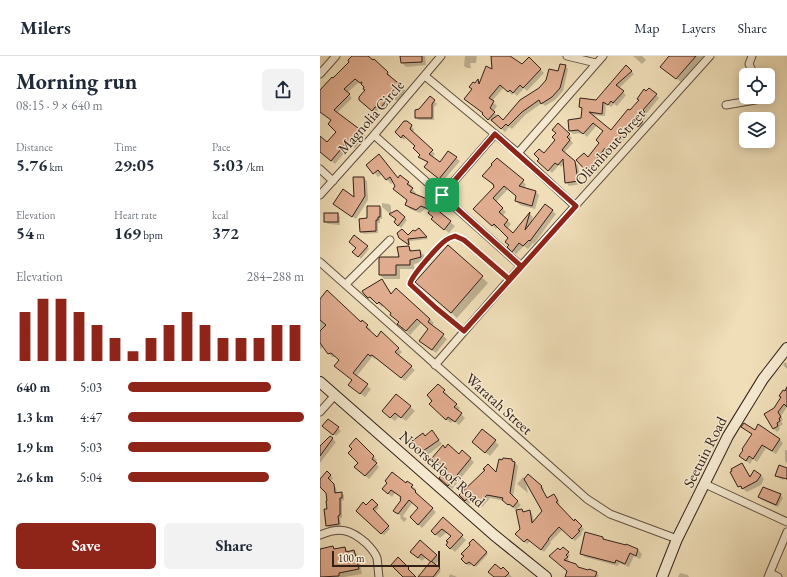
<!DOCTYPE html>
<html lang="en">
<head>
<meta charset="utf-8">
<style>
	body { margin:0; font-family:"EB Garamond",serif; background:#f2f2f3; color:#1f2937; height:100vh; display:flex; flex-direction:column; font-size:15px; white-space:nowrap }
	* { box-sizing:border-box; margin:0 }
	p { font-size:13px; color:#747a83 }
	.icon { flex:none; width:22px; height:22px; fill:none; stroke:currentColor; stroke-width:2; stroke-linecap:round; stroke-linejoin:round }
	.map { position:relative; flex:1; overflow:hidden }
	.details { display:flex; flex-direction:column; background:#fff; width:320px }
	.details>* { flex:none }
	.buttons { position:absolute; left:419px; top:12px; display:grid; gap:8px }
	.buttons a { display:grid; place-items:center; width:36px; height:36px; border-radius:6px; background:#fff; box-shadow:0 2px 10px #0003; font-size:20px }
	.scale { position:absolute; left:12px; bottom:10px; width:108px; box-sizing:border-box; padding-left:4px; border:2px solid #322019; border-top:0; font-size:11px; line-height:14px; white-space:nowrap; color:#322019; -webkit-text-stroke:3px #f5ead1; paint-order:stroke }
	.pin { position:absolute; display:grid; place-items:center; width:34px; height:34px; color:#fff; margin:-17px; border-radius:8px; box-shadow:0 2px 6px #0006 }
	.round { display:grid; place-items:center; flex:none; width:42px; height:42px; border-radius:6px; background:#f2f2f3 }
	.overview { display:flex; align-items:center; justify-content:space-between; height:68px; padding:0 16px }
	h1 { font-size:22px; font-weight:700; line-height:30px }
	.stats { display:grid; grid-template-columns:repeat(3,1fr); gap:6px; height:68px; padding:4px 16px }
	.stats div { display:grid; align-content:center }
	.stats b { font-size:17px; font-weight:700 }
	.stats small { font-size:11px; font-weight:400 }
	.stats p { font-size:11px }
	.chart { height:112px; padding:8px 16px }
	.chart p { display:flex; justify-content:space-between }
	.chart svg { width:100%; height:72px; margin-top:4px; stroke:#8f2418; stroke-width:6 }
	.cta { display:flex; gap:8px; margin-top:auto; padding:8px 16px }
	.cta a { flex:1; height:46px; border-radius:6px; background:#8f2418; color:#fff; font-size:16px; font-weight:700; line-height:46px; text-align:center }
	.cta a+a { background:#f2f2f3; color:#1f2937 }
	ul { padding:0 16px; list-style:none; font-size:13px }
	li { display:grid; grid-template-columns:64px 48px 1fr; align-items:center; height:30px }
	li i { height:10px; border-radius:5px; background:#8f2418 }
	header { display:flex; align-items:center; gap:24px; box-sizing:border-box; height:56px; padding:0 20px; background:#fff; border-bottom:1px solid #e0e1e3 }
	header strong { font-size:19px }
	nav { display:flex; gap:22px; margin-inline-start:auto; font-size:14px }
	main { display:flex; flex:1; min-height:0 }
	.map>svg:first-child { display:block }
	.shadow { fill:#0003 }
	.building { fill:#e0ac8f; stroke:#322019 }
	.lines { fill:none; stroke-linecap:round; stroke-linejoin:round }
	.lane-casing { stroke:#615041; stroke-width:5.5 }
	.street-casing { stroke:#615041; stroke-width:9 }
	.secondary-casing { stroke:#322019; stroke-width:12 }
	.lane { stroke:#f5ead1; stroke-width:3.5 }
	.street { stroke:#f5ead1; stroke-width:7 }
	.secondary { stroke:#f5ead1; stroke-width:10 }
	.route-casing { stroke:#fff; stroke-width:8 }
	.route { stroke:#8f2418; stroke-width:5 }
	.labels { text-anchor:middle; stroke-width:3; stroke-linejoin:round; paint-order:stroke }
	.street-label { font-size:15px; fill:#322019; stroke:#f5ead1 }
</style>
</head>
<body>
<header>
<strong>Milers</strong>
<nav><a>Map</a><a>Layers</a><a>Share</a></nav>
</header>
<main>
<section class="details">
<div class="overview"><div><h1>Morning run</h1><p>08:15 · 9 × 640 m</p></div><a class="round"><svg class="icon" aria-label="share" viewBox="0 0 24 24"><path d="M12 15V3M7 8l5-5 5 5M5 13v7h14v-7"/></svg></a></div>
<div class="stats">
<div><p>Distance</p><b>5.76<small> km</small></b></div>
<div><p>Time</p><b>29:05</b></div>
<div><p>Pace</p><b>5:03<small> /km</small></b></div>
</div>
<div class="stats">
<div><p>Elevation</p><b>54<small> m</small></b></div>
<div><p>Heart rate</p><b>169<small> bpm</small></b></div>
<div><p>kcal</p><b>372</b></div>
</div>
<div class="chart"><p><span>Elevation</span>284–288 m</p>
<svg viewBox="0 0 160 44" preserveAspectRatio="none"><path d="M5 44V14M15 44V6M25 44V6M35 44V14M45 44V22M55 44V30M65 44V38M75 44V30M85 44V22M95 44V14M105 44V22M115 44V30M125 44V30M135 44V30M145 44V22M155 44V22"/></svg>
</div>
<ul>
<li><b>640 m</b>5:03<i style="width:81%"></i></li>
<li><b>1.3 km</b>4:47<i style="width:100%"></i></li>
<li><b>1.9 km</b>5:03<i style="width:81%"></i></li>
<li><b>2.6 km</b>5:04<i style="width:80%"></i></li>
</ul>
<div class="cta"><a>Save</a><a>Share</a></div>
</section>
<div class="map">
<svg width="467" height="521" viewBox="0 0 467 521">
	<rect width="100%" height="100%" fill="#efdeb8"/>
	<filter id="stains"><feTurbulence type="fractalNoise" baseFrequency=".005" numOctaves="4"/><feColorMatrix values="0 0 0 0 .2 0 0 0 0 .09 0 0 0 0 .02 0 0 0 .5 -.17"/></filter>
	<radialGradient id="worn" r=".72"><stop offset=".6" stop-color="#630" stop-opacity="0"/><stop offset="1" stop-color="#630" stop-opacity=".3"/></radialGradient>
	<!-- shadow -->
	<g class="shadow">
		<polygon points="33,0 47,0 62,11 71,20 70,21 85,34 84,38 76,45 74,43 65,54 58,54 56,57 43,48 46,34 45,31 39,26 27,37 32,42 17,57 45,79 35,92 31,89 15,108 0,95 0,82 7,88 20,71 1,56 0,58 0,38 13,23 31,6"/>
		<polygon points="81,0 105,0 106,9 86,11 82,7"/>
		<polygon points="145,0 157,0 156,7 150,7 151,12 147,12 144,10"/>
		<polygon points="184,0 202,9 209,2 224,17 207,35 204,32 197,40 194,37 192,39 184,31 172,45 177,50 173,56 183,65 245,10 248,13 243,35 235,44 225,50 222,47 205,59 192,73 189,71 185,76 173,65 172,66 163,58 164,57 153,33 158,24 160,26 173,15"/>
		<polygon points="313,0 322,0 326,4 322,8"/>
		<polygon points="353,0 384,0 361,26 346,15"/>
		<polygon points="306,10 314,18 299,32 306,39 297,50 294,48 291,51 286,47 285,60 271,59 291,75 310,56 336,39 339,42 326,58 327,60 322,66 325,69 322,73 317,69 292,97 289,95 278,108 281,111 277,116 274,113 270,117 258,104 268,102 280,87 284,75 277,69 267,81 263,77 253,78 250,75 262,63 263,53 260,51 276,45"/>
		<polygon points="110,41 117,48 114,51 114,64 99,64 96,62 99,54"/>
		<polygon points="86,66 94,73 93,77 115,98 112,101 120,107 128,96 140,105 123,125 108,114 108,107 99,101 102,99 96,90 86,81 84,84 76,76"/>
		<polygon points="238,69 252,82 250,84 253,87 244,97 258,109 261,128 249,130 246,126 244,108 241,111 239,109 232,117 222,108 224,98 237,84"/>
		<polygon points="48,109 78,123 88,126 92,130 91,132 96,137 95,139 112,146 116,150 114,153 135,170 129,177 116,167 110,155 105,153 100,157 90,153 86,149 88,144 74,125 71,128 62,118 58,121"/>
		<polygon points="163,120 203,125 206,129 204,132 216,136 219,139 215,153 200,149 196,145 197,140 188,133 176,146 186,156 182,160 191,168 187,173 193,178 210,158 213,161 211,167 225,149 236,158 214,188 213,187 208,193 204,190 196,198 188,191 190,189 190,182 178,171 176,173 155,153 175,131"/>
		<polygon points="44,122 47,125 48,144 36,163 14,148 35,142"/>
		<polygon points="62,147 69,148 71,150 71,158 77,155 87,164 81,172 78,169 77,164 62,151 62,163 60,163 60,167 58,167 58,177 44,178 41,176 48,163 60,151 62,153"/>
		<polygon points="18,158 20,161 20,169 8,168 5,166"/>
		<polygon points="99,173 108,183 90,185 90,189 81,182 88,181"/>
		<polygon points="128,190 168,227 137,262 102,231"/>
		<polygon points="47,191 49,193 41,203 34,196"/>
		<polygon points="89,191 93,196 100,195 104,199 105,205 94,208 94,213 80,213 80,223 64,223 60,219 80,202"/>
		<polygon points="61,224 72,238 76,233 110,263 114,267 111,270 127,283 116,297 105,289 110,274 101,267 90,279 82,271 80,266 72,257 64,249 62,251 54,244 53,245 43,235"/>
		<polygon points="0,245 47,270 51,274 49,275 57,282 78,292 82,296 78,300 95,314 85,325 56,302 55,303 52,301 36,321 51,333 45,341 33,332 33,324 20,304 16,301 12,301 3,290 1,293 0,292"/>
		<polygon points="465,306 467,308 467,313 463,309"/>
		<polygon points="118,329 128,339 126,340 140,352 138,355 145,362 139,369 133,364 131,367 123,361"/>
		<polygon points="467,329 467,351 461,360 463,364 461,365 463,368 459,371 460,373 457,376 454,373 455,352"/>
		<polygon points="76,339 95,355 86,365 79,360 75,365 67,359"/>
		<polygon points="8,364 21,375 16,380 6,372"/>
		<polygon points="422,371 459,383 463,387 456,398 446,392 437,406 433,403 430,408 420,400 432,379"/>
		<polygon points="163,375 179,389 170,400 157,390"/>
		<polygon points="112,376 122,388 105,401 93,385 105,381"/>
		<polygon points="10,381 16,386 0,407 0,391"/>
		<polygon points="36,384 57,404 55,407 59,411 49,423 36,411 40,407 34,393"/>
		<polygon points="125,393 140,399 142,396 154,406 132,433 124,425 128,414"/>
		<polygon points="465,394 467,394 467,407 465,405"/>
		<polygon points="192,404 198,410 193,441 201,449 196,454 184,445 170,442 162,451 153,443 149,448 140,439 177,418"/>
		<polygon points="422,409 431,421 441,419 444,423 441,429 427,436 419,430"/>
		<polygon points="467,413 467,424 464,422 463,424 456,420"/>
		<polygon points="7,416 13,422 10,425 16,432 17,437 21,437 24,439 24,444 22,445 22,462 20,462 21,470 9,472 7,469 8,453 7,437 0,430 0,424"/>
		<polygon points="203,421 205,423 208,437 197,428"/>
		<polygon points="205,423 222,430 224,433 223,434 228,443 234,439 240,448 238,449 254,466 255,464 264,473 261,477 262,478 255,485 243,473 230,486 231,487 224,496 210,485 207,488 197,478 201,473 202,454 205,456 209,455 212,458 214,466 223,455"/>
		<polygon points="87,426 96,433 95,435 99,439 98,440 116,456 102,472 91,461 100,452 93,446 83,460 87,463 84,466 80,462 81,460 75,455 82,444 82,442 75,437 72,441 63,433 86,428"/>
		<polygon points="460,439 463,442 458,451 442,444 439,441"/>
		<polygon points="52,445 59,452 54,456 70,473 64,479 39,458"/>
		<polygon points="123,462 146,484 135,496 127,489 132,481 127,476 120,482 112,475"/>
		<polygon points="283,482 286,485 306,491 307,489 318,494 322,498 320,503 314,500 309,511 299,507 298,510 265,501 261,497"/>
		<polygon points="153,484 168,498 156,511 152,507 149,510 142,503 152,489"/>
		<polygon points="13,491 15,493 25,492 29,496 34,495 38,500 42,518 24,521 0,521 0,494"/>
		<polygon points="243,492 250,499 248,502 249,504 247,506 258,512 276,517 279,519 278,521 246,521 248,515 240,496"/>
		<polygon points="91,496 116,499 120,503 115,509 121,515 116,521 111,521 112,506 106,501 102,505"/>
		<polygon points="183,512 192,521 175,521"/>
		<polygon points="360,517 368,519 369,521 358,521"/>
		<polygon points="130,518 137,521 129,521"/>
	</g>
	<!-- building -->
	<g class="building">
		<polygon points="32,0 48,0 53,4 54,3 68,16 67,18 82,30 80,35 72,43 70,41 61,51 55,51 52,55 39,44 39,41 45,34 43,33 44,31 41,28 42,26 40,27 35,23 24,33 30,38 14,54 42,75 31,89 27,86 11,105 0,96 0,80 7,86 16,76 8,68 11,64 0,56 0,34 12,21 13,22 29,6 28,4"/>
		<polygon points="80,0 102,0 102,6 81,7"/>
		<polygon points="171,0 190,0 202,8 209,1 221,13 203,32 200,29 193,37 190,34 188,36 180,29 169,42 174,45 170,52 175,56 168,64 162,58 163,57 144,43 152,33 149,31 153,26 155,27 158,23 159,28 166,10 172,13"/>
		<polygon points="349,0 376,0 356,23 340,11"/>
		<polygon points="240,8 246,9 245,13 240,32 232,41 221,48 219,44 202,56 188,70 186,68 181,73 171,64 178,59 183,64 200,44 219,32 226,24 229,13 238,15"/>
		<polygon points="306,9 312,15 296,29 304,35 293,47 291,45 288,49 283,46 282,58 269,56 291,74 308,53 310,54 319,44 317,43 324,33 326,35 329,32 337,38 323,54 325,56 319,63 323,65 318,71 313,67 289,95 285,92 276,104 279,107 273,113 270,111 266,115 256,104 264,97 268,101 279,87 276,84 283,75 273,67 263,78 258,74 249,75 248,64 261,62 262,52 259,51 260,42 276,44"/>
		<polygon points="110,40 115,44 112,48 112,62 95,62 95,54 99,53"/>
		<polygon points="84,65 87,65 92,69 90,73 113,94 109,98 120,106 128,95 137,101 119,123 104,111 108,106 98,101 100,99 93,92 95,90 83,79 81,82 75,76"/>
		<polygon points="238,67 250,78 247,81 250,84 242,94 255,105 258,125 245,127 243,103 238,109 235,107 228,115 217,105 219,103 214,98 219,93 224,97 235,84 232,81 236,77 232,74"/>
		<polygon points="59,98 78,122 80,119 89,126 87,128 93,132 90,136 112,145 111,149 131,165 124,174 111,163 113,161 108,157 110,154 101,150 96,154 85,149 87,144 73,133 75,130 70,121 66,124 58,114 53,118 46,109"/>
		<polygon points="177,102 204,124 199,130 216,135 212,150 195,145 196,140 184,130 173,142 183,152 179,156 188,164 184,169 193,177 210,156 205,174 225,148 233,154 210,185 209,184 203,190 199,187 192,196 187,191 189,189 185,186 188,182 174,168 172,170 153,153 174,131 173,128 162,120 172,109 171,108"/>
		<polygon points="33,121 44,121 45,140 32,161 13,148 23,133 34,141"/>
		<polygon points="47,150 60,150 60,161 58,161 58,164 56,164 56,175 40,176 39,163 47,162"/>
		<polygon points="77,154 85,161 78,170 74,166 76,163 69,158"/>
		<rect x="4" y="157" width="14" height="9"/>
		<polygon points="99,172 107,181 88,183 89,189 79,182 77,177 82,173 88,179 93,174 95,175"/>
		<polygon points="34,179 48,190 38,201 32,196 36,192 29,186"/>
		<polygon points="128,189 163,220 131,257 95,226"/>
		<polygon points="89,190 90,195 100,194 101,201 90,204 90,209 76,209 76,219 59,219 59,202 60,201 79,201 77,191"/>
		<polygon points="62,223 71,238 76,232 110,263 108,266 124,278 112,294 99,285 108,273 97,263 86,275 77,268 79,266 70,259 71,257 59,246 57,248 50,241 48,242 44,238 42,235"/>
		<polygon points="7,234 41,266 42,264 48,269 46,271 57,281 61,275 79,292 75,296 92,310 81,322 52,299 50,300 48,298 33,317 48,328 40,338 28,329 32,324 14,310 19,304 11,297 8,298 0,287 0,275 6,269 0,264 0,243"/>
		<polygon points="118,328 125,334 123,336 137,348 134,351 142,357 135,366 128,361 126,364 109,348 112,345 107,339"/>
		<polygon points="467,331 467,351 464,348 458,356 461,361 459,362 460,365 457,367 458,370 453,373 444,358 454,352 461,341 459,340 463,334 465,335"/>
		<polygon points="76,338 91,350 81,362 75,357 70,362 62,355"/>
		<polygon points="8,363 19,371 13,379 2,370"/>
		<polygon points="424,367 435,374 438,368 460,383 452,395 442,389 433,403 429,400 426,405 419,400 423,394 422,393 432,378 421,371"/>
		<polygon points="162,373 176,384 165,397 152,386"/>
		<polygon points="112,374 119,384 100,397 92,385 103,377 105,380"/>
		<polygon points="10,380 13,382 0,400 0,390"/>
		<polygon points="36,382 54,400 52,403 57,407 45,420 34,411 38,407 28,397 32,393 29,390"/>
		<polygon points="128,388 139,398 142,394 151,402 128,430 119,422 127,413 112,402 123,389 125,392"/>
		<polygon points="183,402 192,403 192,405 195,406 190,437 198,445 193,451 189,448 188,449 182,444 183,442 167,439 158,449 149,440 145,445 139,439 165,414 163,413 168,408 176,416 179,403 182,404"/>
		<polygon points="422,407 430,421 434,414 441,419 437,425 422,433 421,430 418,431 410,416 412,415 411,413"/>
		<polygon points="459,409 467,412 467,423 455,420"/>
		<polygon points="7,415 11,419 8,422 14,428 15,437 22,436 22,442 20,442 20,459 18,460 19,468 6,470 4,453 7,453 6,445 7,445 6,437 0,431 0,423"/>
		<polygon points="72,416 86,427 87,425 93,429 91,431 96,435 95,436 113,452 98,469 90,461 98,452 89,444 78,458 73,455 81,444 80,443 81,441 71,434 68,438 62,433 67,427 65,425"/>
		<polygon points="208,418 222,430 221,431 227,442 234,438 238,445 236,446 254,465 255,463 262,470 258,474 260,475 252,483 239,471 228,483 229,483 221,494 207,483 204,486 195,478 200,473 196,454 202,453 203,456 210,454 212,467 222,455 204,423"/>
		<polygon points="443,431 461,438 456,449 438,441"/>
		<polygon points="52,443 58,449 53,453 69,470 61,478 36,455 43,446 46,449"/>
		<polygon points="123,461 143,479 130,493 126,489 128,486 126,485 131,480 122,473 115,479 111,475"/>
		<polygon points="265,476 283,481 283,483 306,489 306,488 318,493 316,500 310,497 305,508 296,504 295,507 260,498"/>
		<polygon points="153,483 167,496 154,510 149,506 146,508 141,503 144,500 141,498 150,489 149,487"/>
		<polygon points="100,484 117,499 111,506 101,498 98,502 90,496"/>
		<polygon points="13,490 14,493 25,491 26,496 34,494 39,513 19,517 19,520 0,521 0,493"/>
		<polygon points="243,491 249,496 246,499 248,501 244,504 256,508 258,511 268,514 269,513 277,516 275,521 245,521 247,515 229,500 238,492 240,494"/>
		<polygon points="78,501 89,512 88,513 96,521 83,521 71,509"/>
		<polygon points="111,505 120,512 113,521 98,521"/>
		<polygon points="175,508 181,513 183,511 189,517 185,521 174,521 168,516"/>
	</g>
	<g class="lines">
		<!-- lane casing -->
		<g class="lane-casing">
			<path id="lane" d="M144,275L116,252L90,228C91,220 119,189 126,184C129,182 132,181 135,180L144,184L189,223"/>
		</g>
		<!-- street casing -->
		<g class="street-casing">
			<g id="street">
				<polyline points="247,0 276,7"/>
				<polyline points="432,0 429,8 434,19"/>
				<polyline points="0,18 16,0"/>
				<polyline points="105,20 198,97 255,150"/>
				<polyline points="406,49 441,43 442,41"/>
				<polyline points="54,79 201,210"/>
				<polyline points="198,97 283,0"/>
				<polyline points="0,113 13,125"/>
				<polyline points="0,139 54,79 121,0"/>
				<polyline points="122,139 175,78"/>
				<polyline points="0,206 267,443 290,458 357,483"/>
				<polyline points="26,228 70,184"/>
				<polyline points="115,309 201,210 390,0"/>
				<polyline points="0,356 15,339"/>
				<polyline points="385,428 467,466"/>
				<path d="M0,479C20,471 30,473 46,487C50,491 55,496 57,502C58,508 58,515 59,521"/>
				<polyline points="450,517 458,521"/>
				<polyline points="448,521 467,476"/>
			</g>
		</g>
		<!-- secondary casing -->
		<g class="secondary-casing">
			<g id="secondary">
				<polyline points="0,326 174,479 226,521"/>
				<polyline points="342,521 357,483 408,380 443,323 467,292"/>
			</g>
		</g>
		<!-- lane -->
		<use href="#lane" class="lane"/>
		<!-- street -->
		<use href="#street" class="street"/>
		<!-- secondary -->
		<use href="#secondary" class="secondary"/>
	</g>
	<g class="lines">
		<!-- route casing -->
		<g class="route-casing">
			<path id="route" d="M122,139L201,210L189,223L144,184L135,180C132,181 129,182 126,184C119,189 91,220 90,228L116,252L144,275L256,150L175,78L122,139"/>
		</g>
		<!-- route -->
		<use href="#route" class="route"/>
	</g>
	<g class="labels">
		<!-- street labels -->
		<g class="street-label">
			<text transform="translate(51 61) rotate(-49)" y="5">Magnolia Circle</text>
			<text transform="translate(290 91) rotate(-48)" y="5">Olienhout Street</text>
			<text transform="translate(179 348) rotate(42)" y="5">Waratah Street</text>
			<text transform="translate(385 396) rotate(-63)" y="5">Seetuin Road</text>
			<text transform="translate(122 413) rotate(41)" y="5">Noorsekloof Road</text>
		</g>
	</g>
	<rect width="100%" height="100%" filter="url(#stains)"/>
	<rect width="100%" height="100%" fill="url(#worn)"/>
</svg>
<div class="buttons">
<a><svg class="icon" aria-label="locate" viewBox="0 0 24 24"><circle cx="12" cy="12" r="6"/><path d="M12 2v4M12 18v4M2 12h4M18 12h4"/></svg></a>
<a><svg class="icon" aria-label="layers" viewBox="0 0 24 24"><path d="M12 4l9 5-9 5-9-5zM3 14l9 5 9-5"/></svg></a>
</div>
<div class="scale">100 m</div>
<div class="pin" style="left:122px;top:139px;background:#1e9e55"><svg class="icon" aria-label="arrive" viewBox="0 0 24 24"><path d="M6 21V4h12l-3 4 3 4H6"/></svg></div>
</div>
</main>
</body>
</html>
